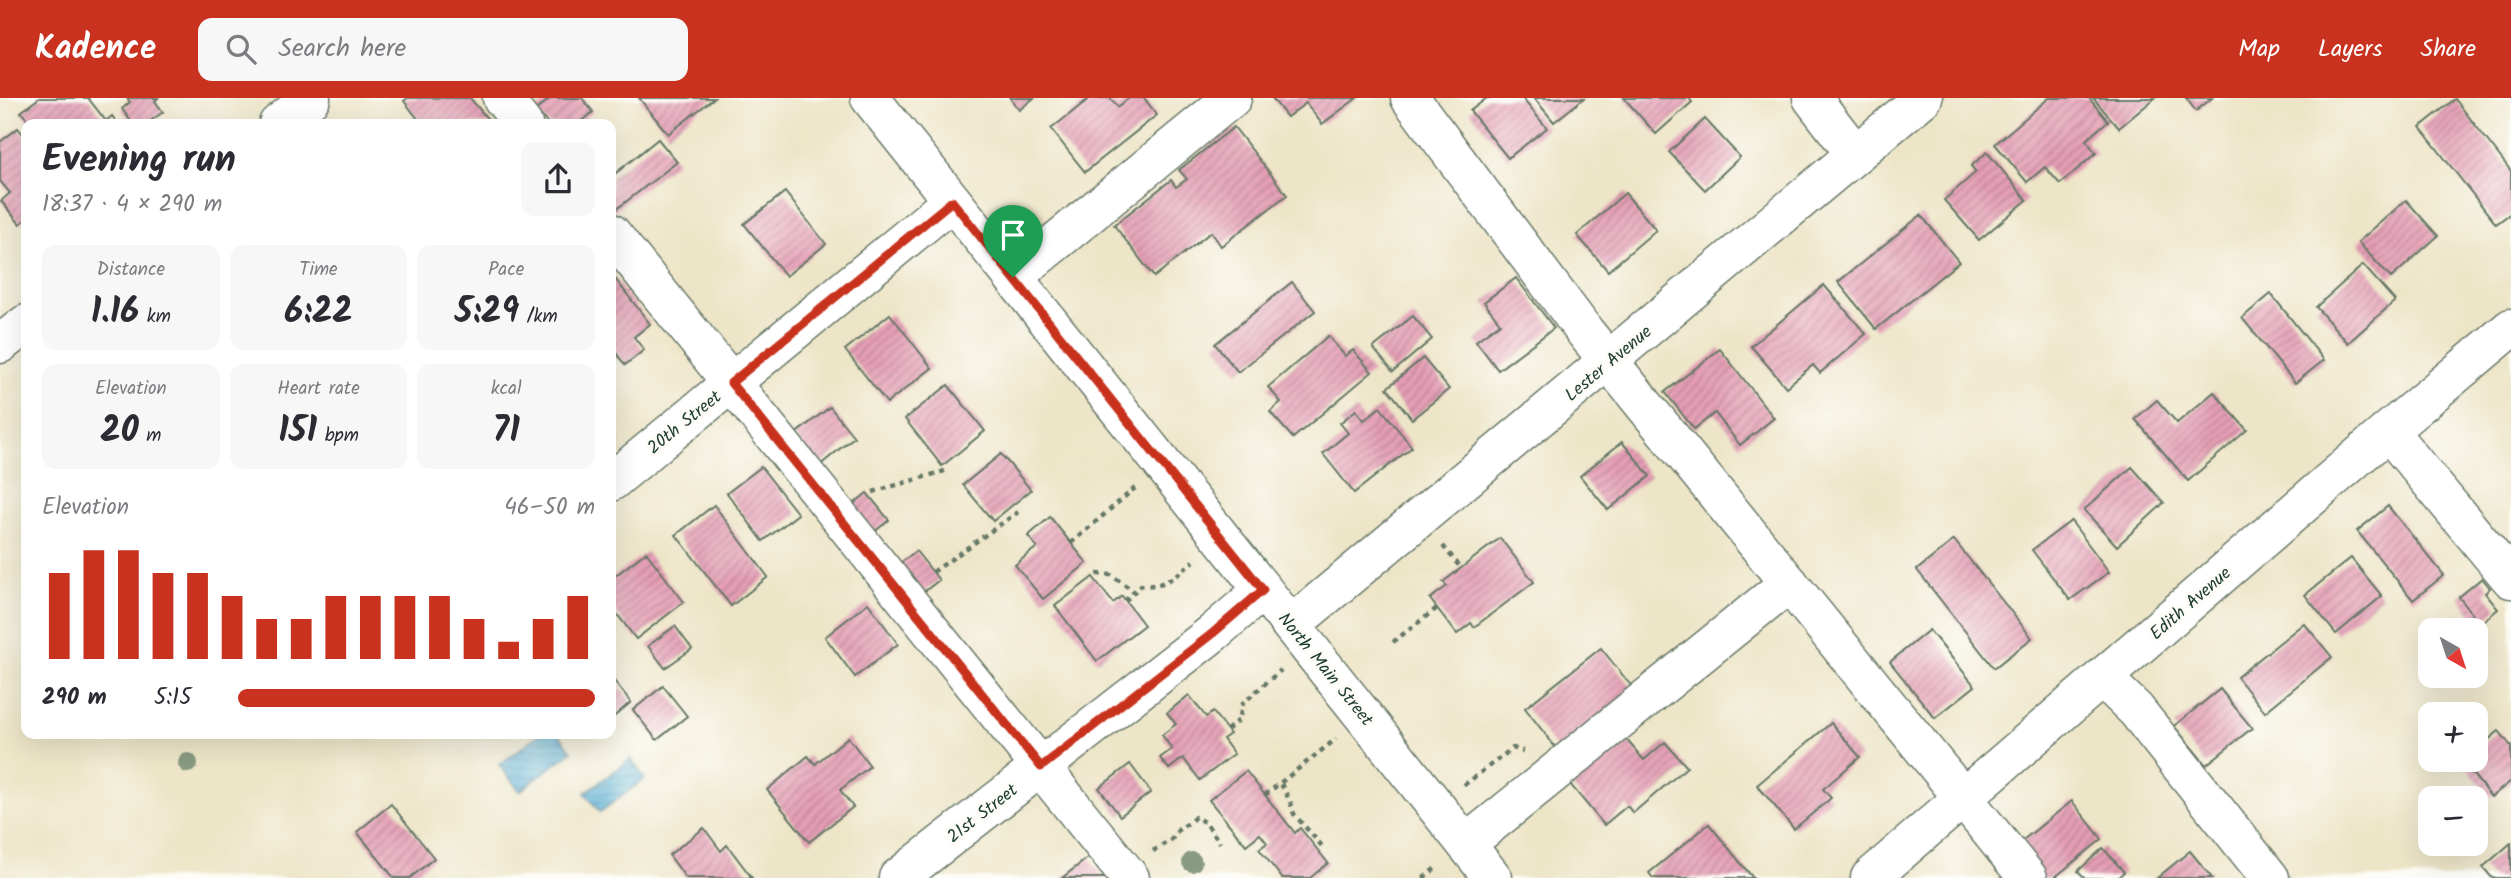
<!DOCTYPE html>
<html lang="en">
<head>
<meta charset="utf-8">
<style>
	body { margin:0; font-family:Kalam,sans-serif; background:#f7f7f7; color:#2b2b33; height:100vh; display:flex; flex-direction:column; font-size:26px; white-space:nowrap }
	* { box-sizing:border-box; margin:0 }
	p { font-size:23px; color:#7c7c81 }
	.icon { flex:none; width:38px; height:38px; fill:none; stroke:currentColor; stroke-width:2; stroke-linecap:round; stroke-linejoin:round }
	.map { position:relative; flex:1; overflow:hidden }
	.side { position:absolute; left:21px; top:21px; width:595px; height:620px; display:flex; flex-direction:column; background:#fff; border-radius:14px; box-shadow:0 7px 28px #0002 }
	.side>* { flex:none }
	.needle { width:46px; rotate:141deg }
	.buttons { position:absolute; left:2418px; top:520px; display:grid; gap:14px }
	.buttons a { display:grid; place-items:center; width:70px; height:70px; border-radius:14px; background:#fff; box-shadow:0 7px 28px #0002; font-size:35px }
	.pin { position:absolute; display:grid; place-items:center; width:60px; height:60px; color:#fff; margin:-72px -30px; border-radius:50% 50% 50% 0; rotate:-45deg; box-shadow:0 0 7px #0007 }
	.pin .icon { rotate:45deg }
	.round { display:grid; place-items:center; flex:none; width:74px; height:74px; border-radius:14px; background:#f7f7f7 }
	.headline { display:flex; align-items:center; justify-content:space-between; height:119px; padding:0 21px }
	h1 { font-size:38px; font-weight:700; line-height:52px }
	.metrics { display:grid; grid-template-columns:repeat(3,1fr); gap:10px; height:119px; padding:7px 21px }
	.metrics div { display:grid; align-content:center; border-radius:14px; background:#f7f7f7; text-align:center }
	.metrics b { font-size:35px; font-weight:700 }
	.metrics small { font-size:19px; font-weight:400 }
	.metrics p { font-size:19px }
	.chart { height:196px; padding:14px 21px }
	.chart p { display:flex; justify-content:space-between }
	.chart svg { width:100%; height:126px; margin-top:7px; stroke:#c8321e; stroke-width:6 }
	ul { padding:0 21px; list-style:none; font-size:23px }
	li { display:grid; grid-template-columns:112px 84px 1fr; align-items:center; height:52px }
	li i { height:18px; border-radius:9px; background:#c8321e }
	header { display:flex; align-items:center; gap:42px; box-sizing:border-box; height:98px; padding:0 35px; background:#c8321e; color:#fff }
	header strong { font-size:33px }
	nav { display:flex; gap:38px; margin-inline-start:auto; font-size:24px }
	.search { width:490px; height:63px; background:#f7f7f7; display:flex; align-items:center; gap:18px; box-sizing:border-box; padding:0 24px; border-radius:14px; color:#7c7c81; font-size:26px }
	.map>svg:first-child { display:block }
	.water { fill:url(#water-rules); stroke:#3c7684; stroke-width:2 }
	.building { fill:url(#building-hatch) }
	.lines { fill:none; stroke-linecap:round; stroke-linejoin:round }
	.minor-casing { stroke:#677867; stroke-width:41 }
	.major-casing { stroke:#677867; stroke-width:41 }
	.path { stroke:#677867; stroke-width:4.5; stroke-dasharray:5 5; stroke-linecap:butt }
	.minor { stroke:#fff; stroke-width:38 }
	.major { stroke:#fff; stroke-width:38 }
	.tree { fill:#889a81 }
	.route-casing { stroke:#fff; stroke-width:14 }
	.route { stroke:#c8321e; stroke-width:9 }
	.labels { text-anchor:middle; stroke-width:6; stroke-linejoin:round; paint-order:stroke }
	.street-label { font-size:18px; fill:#1f3d34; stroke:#fdfcf7 }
</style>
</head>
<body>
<header>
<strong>Kadence</strong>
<div class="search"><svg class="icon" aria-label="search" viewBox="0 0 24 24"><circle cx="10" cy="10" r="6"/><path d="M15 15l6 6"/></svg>Search here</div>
<nav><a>Map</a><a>Layers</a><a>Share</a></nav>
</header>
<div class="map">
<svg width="2511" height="780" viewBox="0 0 2511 780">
	<defs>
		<pattern id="water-rules" width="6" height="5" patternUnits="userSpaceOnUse" patternTransform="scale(1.75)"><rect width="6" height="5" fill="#59b0d5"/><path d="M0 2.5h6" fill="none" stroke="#4990ae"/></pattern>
		<pattern id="building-hatch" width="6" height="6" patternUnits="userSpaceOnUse" patternTransform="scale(1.75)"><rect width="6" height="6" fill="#e59eb5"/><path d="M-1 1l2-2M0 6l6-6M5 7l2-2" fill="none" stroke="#b98294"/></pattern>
	</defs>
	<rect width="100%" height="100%" fill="#fdfcf7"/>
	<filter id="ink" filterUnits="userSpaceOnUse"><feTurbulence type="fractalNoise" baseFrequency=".0143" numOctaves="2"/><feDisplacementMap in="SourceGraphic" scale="14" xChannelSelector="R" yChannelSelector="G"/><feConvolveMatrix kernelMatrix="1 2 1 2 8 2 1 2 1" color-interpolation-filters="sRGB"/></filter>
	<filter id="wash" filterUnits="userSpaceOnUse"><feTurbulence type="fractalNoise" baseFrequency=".00686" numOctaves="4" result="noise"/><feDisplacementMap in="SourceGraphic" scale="28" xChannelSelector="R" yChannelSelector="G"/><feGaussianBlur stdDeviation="1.57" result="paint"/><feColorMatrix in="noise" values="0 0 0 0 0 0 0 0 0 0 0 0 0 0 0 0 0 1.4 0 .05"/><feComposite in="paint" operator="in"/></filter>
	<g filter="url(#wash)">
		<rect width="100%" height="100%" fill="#ede5c7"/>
		<!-- water -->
		<g class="water">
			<polygon points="541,635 558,635 572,653 520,693 499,667"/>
			<polygon points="631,661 645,681 600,714 585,695"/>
		</g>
		<g id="blocks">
			<!-- building -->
			<g class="building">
				<polygon points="39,0 88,0 106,23 112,18 118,26 31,26 21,14"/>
				<polygon points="127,0 158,0 155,3 163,14 146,26 133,26 122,11 130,4"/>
				<polygon points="408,0 470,0 492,26 422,26 404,3"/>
				<polygon points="551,0 582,0 593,14 578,26 548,26 536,12"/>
				<polygon points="639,0 714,0 668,36"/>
				<polygon points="1010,0 1034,0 1019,12"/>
				<polygon points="1090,0 1110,0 1118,9 1129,0 1144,0 1157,17 1085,74 1051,31"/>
				<polygon points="1272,0 1357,0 1322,26 1306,5 1287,19"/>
				<polygon points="1487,0 1522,0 1547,30 1508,60 1470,13"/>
				<polygon points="1534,0 1584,0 1554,24"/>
				<polygon points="1624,0 1689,0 1692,4 1656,36"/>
				<polygon points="2049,0 2089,0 2108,23 2086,42 2096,55 2060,86 2045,69 2027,84 1995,46"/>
				<polygon points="2093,0 2155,0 2119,30"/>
				<polygon points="2186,0 2212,0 2196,13"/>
				<polygon points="2455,1 2511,73 2511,115 2496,126 2420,29"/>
				<polygon points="1705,21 1740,59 1705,92 1669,54"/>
				<polygon points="1234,29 1287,97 1221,148 1211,134 1154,179 1114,127 1171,82 1176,89 1187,81 1179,72"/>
				<polygon points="18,30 26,40 26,121 20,126 1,103 10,95 0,83 0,44"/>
				<polygon points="658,41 677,64 614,113 611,110 611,79"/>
				<polygon points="1987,54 2027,102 1979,142 1944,102 1976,74 1971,68"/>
				<polygon points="785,94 826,146 786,178 744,126"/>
				<polygon points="1625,95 1656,132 1608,173 1577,137"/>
				<polygon points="2406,102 2438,138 2391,180 2358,144"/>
				<polygon points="1921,117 1959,164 1876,231 1838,184"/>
				<polygon points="2363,167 2395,203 2348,245 2316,209"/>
				<polygon points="613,178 650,226 634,239 644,252 625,267 616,255 611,259 611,179"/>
				<polygon points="1516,180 1554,230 1498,272 1476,243 1500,225 1484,204"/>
				<polygon points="1292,184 1315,213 1238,274 1215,246"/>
				<polygon points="1824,187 1866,236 1820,275 1813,267 1786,289 1751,248"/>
				<polygon points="2271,196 2324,262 2295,285 2242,220"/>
				<polygon points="890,216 932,270 887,305 845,252"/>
				<polygon points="1413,218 1432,241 1393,274 1373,250"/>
				<polygon points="1328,238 1345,258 1353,252 1372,274 1293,340 1270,314 1281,304 1268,289"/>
				<polygon points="1720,251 1774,320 1740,347 1715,315 1694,331 1665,294"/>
				<polygon points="1423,260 1449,291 1412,321 1387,290"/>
				<polygon points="948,287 985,333 942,368 905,321"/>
				<polygon points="2214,294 2247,332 2188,383 2135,321 2157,302 2177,325"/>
				<polygon points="830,309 854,339 819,368 794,337"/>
				<polygon points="1380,309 1412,349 1354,395 1323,356 1348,335 1340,325 1356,312 1364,322"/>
				<polygon points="1622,344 1650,378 1608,412 1580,378"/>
				<polygon points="1001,356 1031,392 993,423 963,387"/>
				<polygon points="761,369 798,416 763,443 727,395"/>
				<polygon points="2132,369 2164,405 2117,448 2084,412"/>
				<polygon points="867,395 889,422 874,434 851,408"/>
				<polygon points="714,407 768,479 731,508 676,437"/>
				<polygon points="2388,408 2444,477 2413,502 2357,433"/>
				<polygon points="1050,419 1087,465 1043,501 1015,467 1037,449 1028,438"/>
				<polygon points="2071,423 2109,474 2070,502 2032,452"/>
				<polygon points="1500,440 1534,484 1474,529 1471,525 1457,536 1430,501 1447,488 1443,484"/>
				<polygon points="1954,442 2032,540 1994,570 1917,472"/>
				<polygon points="916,453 939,482 921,496 898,467"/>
				<polygon points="646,454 684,504 636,541 611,508 611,481"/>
				<polygon points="2351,460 2382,498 2336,536 2305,497"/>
				<polygon points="1093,479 1113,505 1122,498 1144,527 1097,563 1055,508"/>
				<polygon points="2482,480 2490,490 2485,495 2498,511 2480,526 2459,499"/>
				<polygon points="868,505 898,546 855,579 825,539"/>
				<polygon points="2304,525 2332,559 2265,614 2237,579"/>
				<polygon points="675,528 692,551 665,570 648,548"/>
				<polygon points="1929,532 1975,588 1935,620 1890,564"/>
				<polygon points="1601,550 1636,594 1559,654 1525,610"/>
				<polygon points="611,579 631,604 611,621"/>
				<polygon points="663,588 687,618 657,642 633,612"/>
				<polygon points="2220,591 2252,630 2206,667 2174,628"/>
				<polygon points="1189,597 1206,619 1213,614 1230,636 1223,641 1234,656 1200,682 1183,660 1169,671 1160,660 1172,651 1162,637 1176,626 1167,615"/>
				<polygon points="1831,625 1860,659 1823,691 1831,700 1794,731 1757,687"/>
				<polygon points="2499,633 2511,648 2511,683 2491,699 2462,663 2476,662 2476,652"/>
				<polygon points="848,639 870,668 840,692 853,709 809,744 767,692 808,658 815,666"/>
				<polygon points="1624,639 1644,662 1665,644 1687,669 1633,715 1627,708 1604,727 1569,685"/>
				<polygon points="1130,666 1151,694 1120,718 1099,690"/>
				<polygon points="1246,673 1295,735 1300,730 1328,765 1310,780 1282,780 1259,751 1267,745 1260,736 1246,747 1209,702"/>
				<polygon points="2072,703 2102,741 2054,780 2037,780 2013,750"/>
				<polygon points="391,706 434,760 410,780 394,780 357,734"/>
				<polygon points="1709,726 1753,780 1653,780 1649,775"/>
				<polygon points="704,730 721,753 727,747 752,780 686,780 669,757"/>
				<polygon points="2511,745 2511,780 2492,780 2483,769"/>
				<polygon points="2103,750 2124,774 2117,780 2085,780 2078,773"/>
				<polygon points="2190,753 2212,780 2157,780"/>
				<polygon points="1089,759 1105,780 1062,780"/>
			</g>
		</g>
	</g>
	<g filter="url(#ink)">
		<use href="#blocks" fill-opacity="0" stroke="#677867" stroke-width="2"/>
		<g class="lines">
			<!-- minor casing -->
			<g class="minor-casing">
				<g id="minor">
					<polyline points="502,0 523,26"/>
					<polyline points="1410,0 1585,234 2028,780"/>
					<polyline points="1812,0 1855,56"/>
					<polyline points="278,26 311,0"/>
					<polyline points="611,135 1130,780"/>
					<polyline points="1013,179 1232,0"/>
					<polyline points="0,246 26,226"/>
					<polyline points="2388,333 2511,481"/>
					<polyline points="611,384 952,103"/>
					<polyline points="1291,527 1923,0"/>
					<polyline points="2103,580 2136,612 2270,780"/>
					<polyline points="1466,746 1789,485"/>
					<polyline points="898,780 1213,535 1263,492"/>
					<polyline points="1870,780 2388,333 2511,230"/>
				</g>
			</g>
			<!-- major casing -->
			<g class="major-casing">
				<polyline id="major" points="870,0 1493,780"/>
			</g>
			<!-- path -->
			<g class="path">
				<polyline points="873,394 948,372"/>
				<polyline points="1071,445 1135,390"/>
				<polyline points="1443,448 1461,470"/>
				<polyline points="933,474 1018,414"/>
				<polyline points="1097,476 1111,477 1135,494"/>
				<path d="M1125,503L1141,487C1164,490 1177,477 1194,463"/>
				<polyline points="1393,544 1437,510"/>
				<polyline points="1227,632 1239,622 1243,605 1281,572"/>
				<polyline points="1281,686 1290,703 1294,716 1322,748"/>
				<polyline points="1464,687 1513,650 1523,653"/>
				<polyline points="1265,697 1336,641"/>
				<polyline points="1153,753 1172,741 1179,731 1189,725 1195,719 1206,725 1220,745"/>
				<polyline points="1423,780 1436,770"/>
			</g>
			<!-- minor -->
			<use href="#minor" class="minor"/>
			<!-- major -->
			<use href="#major" class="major"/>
		</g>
		<!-- trees -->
		<g class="tree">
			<circle cx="188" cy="665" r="10"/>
			<circle cx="1192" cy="764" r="10"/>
		</g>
	</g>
	<g class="lines" filter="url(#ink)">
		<!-- route casing -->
		<g class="route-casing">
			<polygon id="route" points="952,103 1263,492 1213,535 1041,669 731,285"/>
		</g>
		<!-- route -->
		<use href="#route" class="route"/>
	</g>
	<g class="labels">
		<!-- street labels -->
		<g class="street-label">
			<text transform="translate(1608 265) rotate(-40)" y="6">Lester Avenue</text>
			<text transform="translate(684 324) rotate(-39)" y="6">20th Street</text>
			<text transform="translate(2190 505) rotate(-41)" y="6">Edith Avenue</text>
			<text transform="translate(1326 571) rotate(51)" y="6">North Main Street</text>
			<text transform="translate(982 715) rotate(-38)" y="6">21st Street</text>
		</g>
	</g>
</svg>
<div class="buttons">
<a><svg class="needle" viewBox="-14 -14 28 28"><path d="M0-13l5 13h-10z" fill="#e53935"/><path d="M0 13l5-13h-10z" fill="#7c7c81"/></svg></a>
<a>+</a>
<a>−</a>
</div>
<div class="pin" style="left:1013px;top:179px;background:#1e9e55"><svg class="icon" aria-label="arrive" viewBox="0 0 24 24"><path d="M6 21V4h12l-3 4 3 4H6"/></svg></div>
<section class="side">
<div class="headline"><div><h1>Evening run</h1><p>18:37 · 4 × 290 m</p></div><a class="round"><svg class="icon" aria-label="share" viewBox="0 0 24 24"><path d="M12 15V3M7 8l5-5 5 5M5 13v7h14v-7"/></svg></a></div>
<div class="metrics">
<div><p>Distance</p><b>1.16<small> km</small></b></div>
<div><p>Time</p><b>6:22</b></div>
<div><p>Pace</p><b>5:29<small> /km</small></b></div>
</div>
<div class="metrics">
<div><p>Elevation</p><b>20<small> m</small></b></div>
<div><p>Heart rate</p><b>151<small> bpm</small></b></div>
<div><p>kcal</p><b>71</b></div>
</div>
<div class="chart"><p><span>Elevation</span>46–50 m</p>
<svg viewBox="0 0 160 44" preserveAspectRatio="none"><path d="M5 44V14M15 44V6M25 44V6M35 44V14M45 44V14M55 44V22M65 44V30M75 44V30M85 44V22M95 44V22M105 44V22M115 44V22M125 44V30M135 44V38M145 44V30M155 44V22"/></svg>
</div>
<ul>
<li><b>290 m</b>5:15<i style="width:100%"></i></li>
</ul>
</section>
</div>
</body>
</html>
